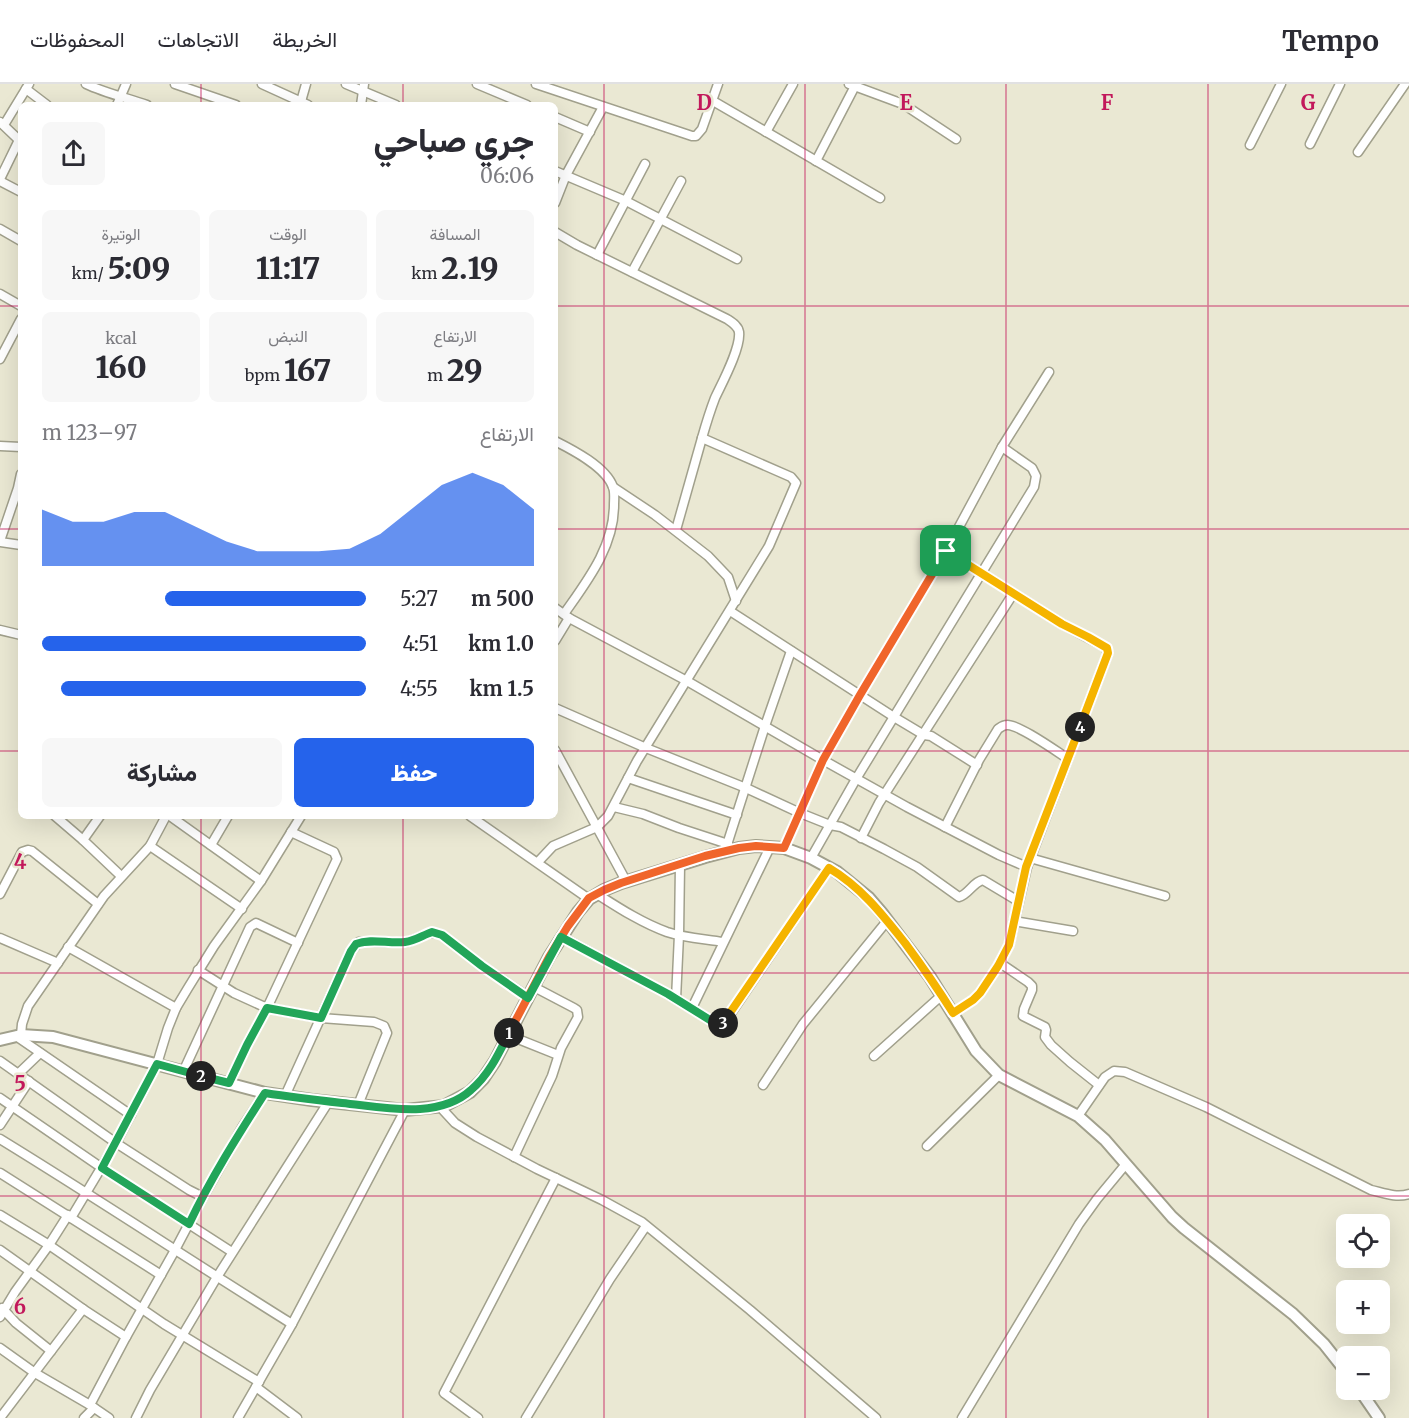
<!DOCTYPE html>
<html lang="ar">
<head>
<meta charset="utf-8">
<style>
	body { margin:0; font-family:Merriweather,Vazirmatn,serif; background:#f7f7f7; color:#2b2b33; direction:rtl; height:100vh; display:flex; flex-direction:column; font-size:22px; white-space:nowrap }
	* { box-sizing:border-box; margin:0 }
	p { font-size:20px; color:#7c7c81 }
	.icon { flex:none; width:33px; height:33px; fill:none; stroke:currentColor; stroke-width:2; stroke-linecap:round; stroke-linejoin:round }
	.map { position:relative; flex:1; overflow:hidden; direction:ltr }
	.drawer { position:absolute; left:18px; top:18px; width:540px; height:717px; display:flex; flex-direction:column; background:#fff; border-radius:9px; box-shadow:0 6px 24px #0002; direction:rtl }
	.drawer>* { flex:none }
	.controls { position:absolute; left:1336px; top:1130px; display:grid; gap:12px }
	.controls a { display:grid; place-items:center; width:54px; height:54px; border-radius:9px; background:#fff; box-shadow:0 6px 24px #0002; font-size:30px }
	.pin { position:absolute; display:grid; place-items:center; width:51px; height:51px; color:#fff; margin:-26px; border-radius:12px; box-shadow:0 3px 9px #0006 }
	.km { position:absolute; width:30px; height:30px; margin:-15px; border-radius:50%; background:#222; color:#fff; font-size:16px; line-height:30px; text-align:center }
	.round { display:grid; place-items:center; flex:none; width:63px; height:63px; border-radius:9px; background:#f7f7f7 }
	.headline { display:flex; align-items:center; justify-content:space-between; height:102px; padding:0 24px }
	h1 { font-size:33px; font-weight:800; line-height:45px }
	.figures { display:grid; grid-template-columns:repeat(3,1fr); gap:9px; height:102px; padding:6px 24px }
	.figures div { display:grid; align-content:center; border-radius:9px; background:#f7f7f7; text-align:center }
	.figures b { font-size:30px; font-weight:800 }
	.figures small { font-size:16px; font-weight:400 }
	.figures p { font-size:16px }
	.chart { height:168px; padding:12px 24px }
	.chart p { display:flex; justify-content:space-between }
	.chart svg { width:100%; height:108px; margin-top:6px; fill:#2563eb; opacity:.7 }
	.action { display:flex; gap:12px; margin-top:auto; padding:12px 24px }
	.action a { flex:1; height:69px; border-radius:9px; background:#2563eb; color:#fff; font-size:24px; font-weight:800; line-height:69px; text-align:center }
	.action a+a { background:#f7f7f7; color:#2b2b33 }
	ul { padding:0 24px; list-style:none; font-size:20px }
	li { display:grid; grid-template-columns:96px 72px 1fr; align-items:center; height:45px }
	li i { height:15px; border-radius:8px; background:#2563eb }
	header { display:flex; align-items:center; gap:36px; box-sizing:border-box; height:84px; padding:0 30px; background:#fff; border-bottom:2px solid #e1e1e2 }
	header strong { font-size:28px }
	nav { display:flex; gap:33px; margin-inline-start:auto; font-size:21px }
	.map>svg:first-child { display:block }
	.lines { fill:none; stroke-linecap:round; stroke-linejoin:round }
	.minor-casing { stroke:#a1a08c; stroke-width:11 }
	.tertiary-casing { stroke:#a1a08c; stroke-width:14 }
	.minor { stroke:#fff; stroke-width:8 }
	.tertiary { stroke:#fff; stroke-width:10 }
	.split-1-casing { stroke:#fff; stroke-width:12 }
	.split-2-casing { stroke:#fff; stroke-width:12 }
	.split-3-casing { stroke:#fff; stroke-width:12 }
	.split-4-casing { stroke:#fff; stroke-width:12 }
	.split-5-casing { stroke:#fff; stroke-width:12 }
	.split-1 { stroke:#f0652b; stroke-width:8 }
	.split-2 { stroke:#22a559; stroke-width:8 }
	.split-3 { stroke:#22a559; stroke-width:8 }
	.split-4 { stroke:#f5b400; stroke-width:8 }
	.split-5 { stroke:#f5b400; stroke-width:8 }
	.grid { fill:none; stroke:#c2185b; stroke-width:1.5; stroke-opacity:0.55 }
	.grid-label { font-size:20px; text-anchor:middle; font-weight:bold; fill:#c2185b; stroke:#eae8d3; stroke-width:5; stroke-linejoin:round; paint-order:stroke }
</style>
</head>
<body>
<header>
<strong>Tempo</strong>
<nav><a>الخريطة</a><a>الاتجاهات</a><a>المحفوظات</a></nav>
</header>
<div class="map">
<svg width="1409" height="1334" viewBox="0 0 1409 1334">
	<rect width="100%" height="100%" fill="#eae8d3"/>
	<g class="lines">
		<!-- minor casing -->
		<g class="minor-casing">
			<g id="minor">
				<path d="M86,0C105,9 127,14 147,21"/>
				<polyline points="175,0 236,21"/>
				<polyline points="262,0 308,21"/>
				<polyline points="346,0 396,21"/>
				<polyline points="477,0 527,21"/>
				<polyline points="536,0 692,52 696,52 702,45 718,0"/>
				<polyline points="849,0 903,20 956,55"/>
				<polyline points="26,5 47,21"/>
				<polyline points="713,17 880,114"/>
				<polyline points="117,21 126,0"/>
				<polyline points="300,21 306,0"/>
				<polyline points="361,21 364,0"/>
				<polyline points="555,33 590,48"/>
				<polyline points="0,38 19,56 0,95"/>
				<polyline points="4,41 29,0"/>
				<polyline points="766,48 793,0"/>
				<polyline points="1310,60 1340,0"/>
				<polyline points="1250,61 1281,0"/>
				<polyline points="1358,68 1405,0"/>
				<polyline points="816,77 855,2"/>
				<polyline points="555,87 626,117 737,175"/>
				<polyline points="0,97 21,108"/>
				<polyline points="555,119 566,91 603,23"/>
				<polyline points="0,145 21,157"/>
				<polyline points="597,171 645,80"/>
				<polyline points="632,188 681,97"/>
				<polyline points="0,210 21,222"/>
				<polyline points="0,275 21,235"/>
				<path d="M555,357C573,366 606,383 613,403C615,408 614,416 614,421C614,463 587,497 564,530"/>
				<polyline points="0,362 21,363"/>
				<polyline points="613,403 655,431 708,472 728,493 736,517"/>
				<polyline points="676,446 702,354"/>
				<polyline points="0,457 18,404 21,390"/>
				<polyline points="0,458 21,461"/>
				<polyline points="946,467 1062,540 1105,563 1108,569 1027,783 1009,861 998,882 980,909 973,916 953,929"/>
				<polyline points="555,524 569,534 687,597 823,676 907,723 999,771 1027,783"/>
				<polyline points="730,527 894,633 924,651 931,652 977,681"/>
				<polyline points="0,546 21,551"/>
				<polyline points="555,557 569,534"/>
				<path d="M555,624L646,664L746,704L800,729L830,741L841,743L884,765L917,783L959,813C969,810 973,798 983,796L1018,817"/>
				<polyline points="555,666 626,797"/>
				<polyline points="628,694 737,731"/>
				<polyline points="614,723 643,730 679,744 728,760"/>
				<polyline points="55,732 83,756 121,792"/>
				<polyline points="170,732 261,797"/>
				<polyline points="470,732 589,815"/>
				<path d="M945,743L979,676L998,645C1001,643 1003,641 1007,641C1018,640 1056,667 1067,674"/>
				<polyline points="861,754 879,719 1013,510"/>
				<polyline points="83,756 100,732"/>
				<polyline points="211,761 228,732"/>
				<polyline points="150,762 242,825"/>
				<polyline points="784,764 823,676 860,611 946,467 1002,363 1049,288"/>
				<polyline points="725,767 765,642 791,567"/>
				<polyline points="811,774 856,695 1034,403 1036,392 1032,384 1002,363"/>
				<polyline points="1030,774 1165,812"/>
				<path d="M538,778L553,762L597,743L608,732L637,677L769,462L796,399L791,393L702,354C706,340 710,327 715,314C722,299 741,264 739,248C738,242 733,239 727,235L577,161L555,148"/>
				<polyline points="0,810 22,768 28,766 32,767 98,820"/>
				<path d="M597,810C619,824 642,839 667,848C685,854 705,855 723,858"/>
				<polyline points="1014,837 1073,847"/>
				<polyline points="562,853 668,910 718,941 723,939 729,932 829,784"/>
				<polyline points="0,854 58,879"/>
				<polyline points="68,863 176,924"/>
				<polyline points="1000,879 1028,898 1032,902 1032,906 1024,925 1023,932 1045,943 1046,946 1045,953 1051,961 1070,978 1099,1001"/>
				<polyline points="198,886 234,909 267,924 321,934 374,938 384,942 387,949 358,1021"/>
				<polyline points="676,915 679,851 680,781"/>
				<polyline points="692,924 770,763"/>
				<polyline points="21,951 22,940 28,922 104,812 150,762 166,732"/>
				<polyline points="508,951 558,971"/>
				<polyline points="16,952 131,1031"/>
				<polyline points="874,972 942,911"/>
				<polyline points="0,977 116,1059 189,1106 203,1113"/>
				<polyline points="183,988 250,843 256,839 298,859"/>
				<polyline points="18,990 40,969"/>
				<polyline points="229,999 247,961 267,924 337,775 334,768 291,748"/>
				<polyline points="763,1001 803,940 887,837"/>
				<path d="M285,1012L351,867L359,858C375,856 391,860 406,858C421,855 427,845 442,851L482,882L528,913"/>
				<polyline points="0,1014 102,1084 232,1168"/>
				<polyline points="444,1022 443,1026 455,1039 477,1053 537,1085 602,1116 642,1138 750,1226 876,1334"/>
				<path d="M1078,1032L1105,993L1114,987L1125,988L1206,1023L1371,1106C1384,1109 1396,1114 1409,1110"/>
				<polyline points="0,1041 29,997"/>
				<path d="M0,1055C98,1115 194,1179 292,1240"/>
				<polyline points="927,1062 999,991"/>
				<polyline points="514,1073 552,992 561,964 578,933 577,926 574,924 534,903"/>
				<polyline points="0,1089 161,1191"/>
				<polyline points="0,1131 49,1161 164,1240 259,1298"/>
				<polyline points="71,1134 116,1059 157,980 168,944 176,924 188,904 214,862 261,797 301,732"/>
				<polyline points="0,1166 83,1225 126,1253"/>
				<polyline points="2,1224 16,1239 51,1267"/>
				<polyline points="0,1233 15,1208 49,1161 68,1131"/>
				<polyline points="0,1264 35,1289 90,1321 109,1334"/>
				<polyline points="256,1303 297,1334"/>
				<polyline points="90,1321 126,1253 175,1166 203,1113 243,1042 265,1009"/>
				<polyline points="0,1334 83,1225"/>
				<polyline points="84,1334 94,1324"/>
				<polyline points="136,1334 150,1306 217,1193 329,1017"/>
				<polyline points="238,1334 292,1240 405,1026"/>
				<polyline points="478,1334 444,1309 556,1094"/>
				<polyline points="526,1334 610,1195 646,1142"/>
				<polyline points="962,1334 1079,1140 1097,1115 1126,1080"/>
			</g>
		</g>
		<!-- tertiary casing -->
		<g class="tertiary-casing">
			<g id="tertiary">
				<polyline points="0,956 21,951 53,953 265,1009 312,1016 405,1026 444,1022 470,1008 483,995 495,977 549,873 578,828 589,815 604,806 621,799 705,773 739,764 756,762 784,764 811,774 837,788 869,814 881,828 930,893 976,967 999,991 1078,1032 1105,1056 1172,1133 1184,1144 1293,1230 1324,1260 1347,1289"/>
				<polyline points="1359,1305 1379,1334"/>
			</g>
		</g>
		<!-- minor -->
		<use href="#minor" class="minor"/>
		<!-- tertiary -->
		<use href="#tertiary" class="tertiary"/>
	</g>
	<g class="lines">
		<!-- split-1 casing -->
		<g class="split-1-casing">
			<polyline id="split-1" points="509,949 549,873 568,842 589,814 604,806 621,799 705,772 739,764 756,762 784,764 823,676 860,611 946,467"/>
		</g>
		<!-- split-2 casing -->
		<g class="split-2-casing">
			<path id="split-2" d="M201,992L157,980L102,1084L189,1140C211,1094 238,1051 265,1009C291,1013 316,1016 342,1019C383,1023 438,1036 471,1006C489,991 499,969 509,949"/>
		</g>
		<!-- split-3 casing -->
		<g class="split-3-casing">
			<path id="split-3" d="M201,992L229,999L247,961L267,924L321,934L351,867L356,860C371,854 389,860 405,858C415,857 423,851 432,848L442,851L482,882L528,914L561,853L668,910L718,941L723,939"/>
		</g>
		<!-- split-4 casing -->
		<g class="split-4-casing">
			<path id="split-4" d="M723,939L829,784C861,803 882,830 905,859C922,882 938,905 953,929L973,916L980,909L998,882L1009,861L1026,783L1080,643"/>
		</g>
		<!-- split-5 casing -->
		<g class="split-5-casing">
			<polyline id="split-5" points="946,467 1062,540 1088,553 1107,564 1108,569 1080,643"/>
		</g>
		<!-- split-1 -->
		<use href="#split-1" class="split-1"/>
		<!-- split-2 -->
		<use href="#split-2" class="split-2"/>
		<!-- split-3 -->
		<use href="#split-3" class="split-3"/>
		<!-- split-4 -->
		<use href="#split-4" class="split-4"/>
		<!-- split-5 -->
		<use href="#split-5" class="split-5"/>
	</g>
	<!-- grid -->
	<path class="grid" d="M201,0V21M403,0V21M604,0V1334M805,0V1334M1006,0V1334M1208,0V1334M0,222H21M555,222H1409M0,445H21M555,445H1409M0,667H21M555,667H1409M201,732V1334M403,732V1334M0,889H1409M0,1112H1409"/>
	<g class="grid-label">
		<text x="704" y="26">D</text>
		<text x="906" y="26">E</text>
		<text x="1107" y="26">F</text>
		<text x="1308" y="26">G</text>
		<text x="20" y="785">4</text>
		<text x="20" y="1007">5</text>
		<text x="20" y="1230">6</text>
	</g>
</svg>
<div class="controls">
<a><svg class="icon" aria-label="locate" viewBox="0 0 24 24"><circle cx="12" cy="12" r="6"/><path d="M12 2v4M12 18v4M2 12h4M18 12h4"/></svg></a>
<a>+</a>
<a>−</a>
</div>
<div class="pin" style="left:946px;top:467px;background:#1e9e55"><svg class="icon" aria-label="arrive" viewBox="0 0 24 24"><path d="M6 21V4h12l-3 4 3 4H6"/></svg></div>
<b class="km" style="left:509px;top:949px">1</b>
<b class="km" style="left:201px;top:992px">2</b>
<b class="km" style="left:723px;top:939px">3</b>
<b class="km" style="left:1080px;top:643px">4</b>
<section class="drawer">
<div class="headline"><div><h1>جري صباحي</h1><p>06:06</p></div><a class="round"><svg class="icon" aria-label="share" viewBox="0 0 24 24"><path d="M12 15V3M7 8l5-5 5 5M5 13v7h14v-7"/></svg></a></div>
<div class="figures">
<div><p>المسافة</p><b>2.19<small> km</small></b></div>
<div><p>الوقت</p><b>11:17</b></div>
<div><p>الوتيرة</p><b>5:09<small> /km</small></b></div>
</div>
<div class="figures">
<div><p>الارتفاع</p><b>29<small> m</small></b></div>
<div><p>النبض</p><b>167<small> bpm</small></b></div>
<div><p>kcal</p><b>160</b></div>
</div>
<div class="chart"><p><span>الارتفاع</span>97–123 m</p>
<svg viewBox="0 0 160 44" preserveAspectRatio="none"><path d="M0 44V21L10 26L20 26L30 22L40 22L50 28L60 34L70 38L80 38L90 38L100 37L110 31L120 21L130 11L140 6L150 11L160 21V44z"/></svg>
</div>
<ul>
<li><b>500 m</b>5:27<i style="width:62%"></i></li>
<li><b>1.0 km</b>4:51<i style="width:100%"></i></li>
<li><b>1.5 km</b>4:55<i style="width:94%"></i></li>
</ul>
<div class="action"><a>حفظ</a><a>مشاركة</a></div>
</section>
</div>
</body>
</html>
